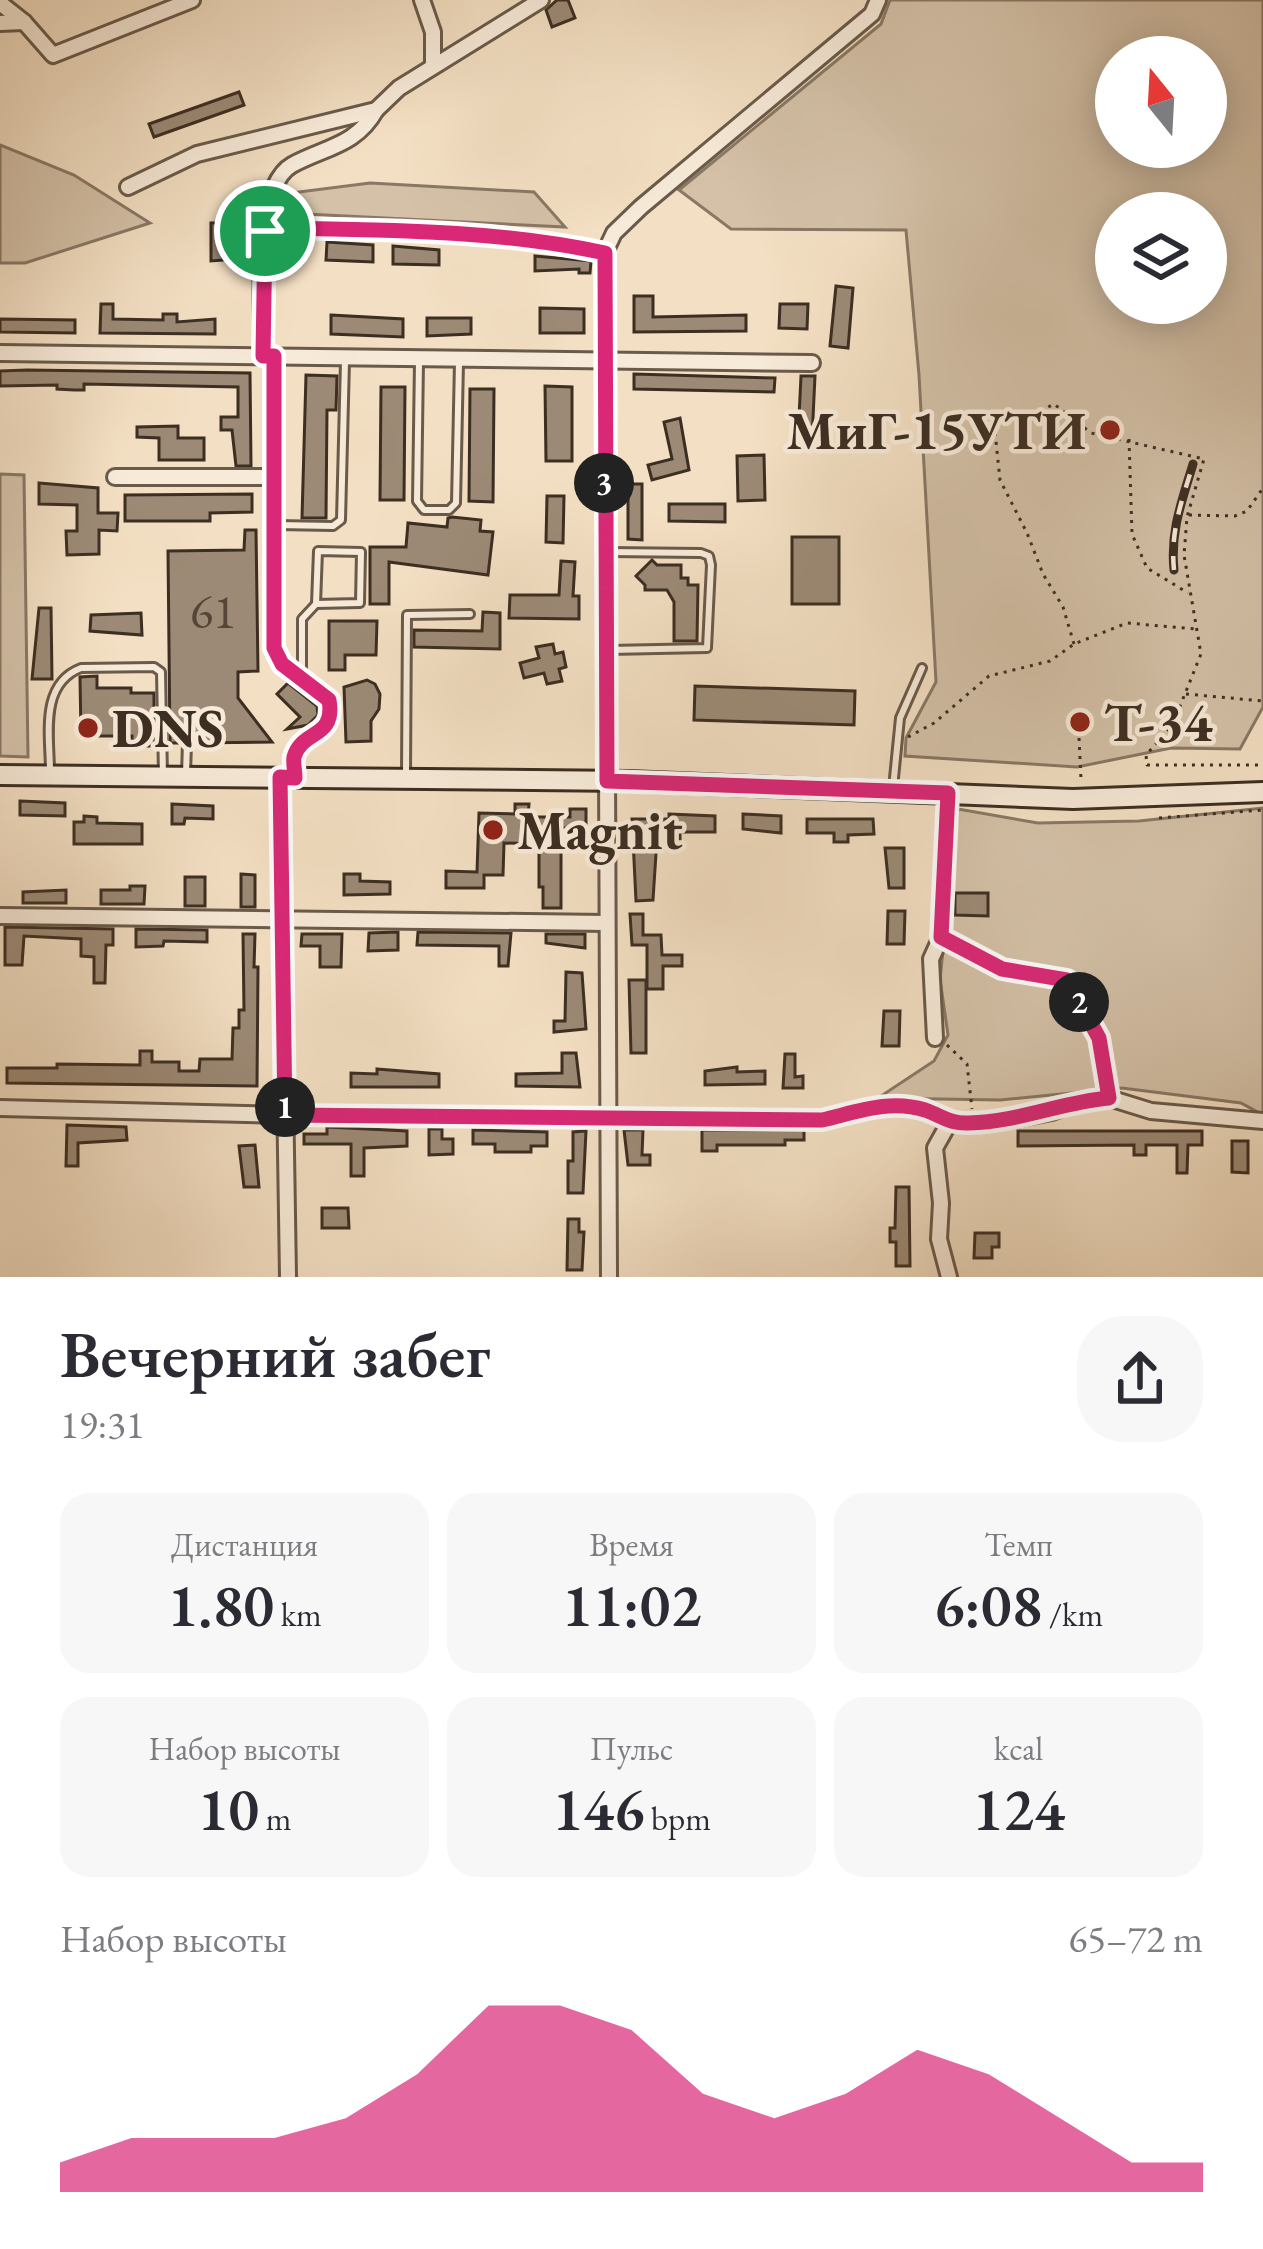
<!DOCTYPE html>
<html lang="ru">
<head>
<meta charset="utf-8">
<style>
	body { margin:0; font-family:"EB Garamond",serif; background:#f7f7f7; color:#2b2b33; height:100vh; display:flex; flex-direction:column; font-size:45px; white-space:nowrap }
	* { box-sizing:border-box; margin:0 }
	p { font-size:39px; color:#7c7c81 }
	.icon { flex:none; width:66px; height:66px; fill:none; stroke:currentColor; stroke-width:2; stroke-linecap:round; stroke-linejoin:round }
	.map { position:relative; height:1277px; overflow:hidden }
	.sheet { display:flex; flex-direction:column; background:#fff; flex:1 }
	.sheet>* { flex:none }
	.needle { width:78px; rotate:342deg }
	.fabs { position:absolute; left:1095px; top:36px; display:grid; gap:24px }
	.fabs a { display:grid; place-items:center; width:132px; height:132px; border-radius:50%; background:#fff; box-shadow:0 6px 30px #0003; font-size:60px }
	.pin { position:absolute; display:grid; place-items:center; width:102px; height:102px; color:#fff; margin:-51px; border:6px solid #fff; border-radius:50%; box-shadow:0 3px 12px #0007 }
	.km { position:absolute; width:60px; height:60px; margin:-30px; border-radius:50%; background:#222; color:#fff; font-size:33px; line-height:60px; text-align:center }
	.round { display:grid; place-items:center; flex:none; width:126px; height:126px; border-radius:48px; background:#f7f7f7 }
	.overview { display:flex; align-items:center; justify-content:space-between; height:204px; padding:0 60px }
	h1 { font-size:66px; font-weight:600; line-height:90px }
	.stats { display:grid; grid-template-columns:repeat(3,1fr); gap:18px; height:204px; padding:12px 60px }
	.stats div { display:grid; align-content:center; border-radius:30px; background:#f7f7f7; text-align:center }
	.stats b { font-size:60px; font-weight:600 }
	.stats small { font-size:33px; font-weight:400 }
	.stats p { font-size:33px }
	.chart { height:336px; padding:24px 60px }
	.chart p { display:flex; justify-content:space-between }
	.chart svg { width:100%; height:216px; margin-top:12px; fill:#db2777; opacity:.7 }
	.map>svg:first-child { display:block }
	.green { fill:#d4c1a8; stroke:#887865; stroke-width:3; fill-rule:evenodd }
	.building { fill:#9c8a76; stroke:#3d2e22; stroke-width:3 }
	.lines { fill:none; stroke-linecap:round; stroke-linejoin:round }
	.service-casing { stroke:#6a5a4a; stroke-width:12 }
	.minor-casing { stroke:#6a5a4a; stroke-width:20 }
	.secondary-casing { stroke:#3d2e22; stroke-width:24 }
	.path { stroke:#3d2e22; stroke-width:3; stroke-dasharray:3 6; stroke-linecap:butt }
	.service { stroke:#f7ead8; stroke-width:6 }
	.minor { stroke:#f7ead8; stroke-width:14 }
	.secondary { stroke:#f7ead8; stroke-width:18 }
	.rail-casing { stroke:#3d2e22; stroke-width:9 }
	.rail { stroke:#f7ead8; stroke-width:4.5; stroke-dasharray:14; stroke-linecap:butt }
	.route-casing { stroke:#fff; stroke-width:24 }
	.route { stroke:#db2777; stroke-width:15 }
	.poi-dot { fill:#8f2418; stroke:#f7ead8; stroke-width:4.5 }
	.labels { text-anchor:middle; stroke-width:9; stroke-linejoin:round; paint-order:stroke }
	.number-label { font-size:48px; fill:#554537 }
	.poi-label { font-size:54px; font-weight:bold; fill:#3d2e22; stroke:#f7ead8; text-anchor:start }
</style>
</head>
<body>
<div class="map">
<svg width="1263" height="1277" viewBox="0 0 1263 1277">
	<rect width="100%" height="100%" fill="#f3dfc3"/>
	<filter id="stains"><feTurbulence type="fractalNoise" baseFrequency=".00167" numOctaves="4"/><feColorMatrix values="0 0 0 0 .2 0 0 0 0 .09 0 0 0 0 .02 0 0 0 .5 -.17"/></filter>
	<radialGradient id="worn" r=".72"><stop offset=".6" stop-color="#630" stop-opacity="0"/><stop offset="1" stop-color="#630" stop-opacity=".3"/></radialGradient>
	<!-- green -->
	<g class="green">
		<path d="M890,0H1263V707L1240,749L1171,748L1077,767L905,756L906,738L936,682L919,375L906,230L731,229L679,190L881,24ZM1116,57H1206V147H1116ZM1116,213H1206V303H1116Z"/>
		<polygon points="0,145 74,175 150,223 25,263 0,263"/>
		<polygon points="370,183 534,192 565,227 286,213 283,194"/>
		<polygon points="0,474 24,475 28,757 0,756"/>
		<polygon points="1263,808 1263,1115 1241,1103 1122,1088 1000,1100 878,1098 934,1061 948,1035 940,979 958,809 1038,823 1139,821"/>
	</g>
	<!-- building -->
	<g class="building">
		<polygon points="557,0 568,0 575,18 552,27 546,10"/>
		<polygon points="239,92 244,105 154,137 149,124"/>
		<polygon points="211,223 230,223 230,237 250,237 250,258 211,261"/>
		<polygon points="327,242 373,245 373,262 326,260"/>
		<polygon points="393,246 439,250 439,265 393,264"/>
		<polygon points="535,256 591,261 590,273 579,273 579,269 535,271"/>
		<polygon points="836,286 853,288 848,348 830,346"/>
		<polygon points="634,296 653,296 653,317 746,315 746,331 634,332"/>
		<polygon points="101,304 113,304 113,319 163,320 163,314 177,314 177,322 215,319 215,334 100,333"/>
		<polygon points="780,304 808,304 807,329 779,328"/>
		<polygon points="540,308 584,309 584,333 540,333"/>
		<polygon points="331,315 403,319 403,337 331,334"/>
		<polygon points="427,318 471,318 471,334 427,336"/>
		<polygon points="0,319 75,320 75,333 0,332"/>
		<polygon points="27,370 250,373 251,466 236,466 232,430 221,430 221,417 238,417 238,387 84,384 84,390 74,390 57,389 57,385 0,386 0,371"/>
		<polygon points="634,374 775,378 774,392 634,389"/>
		<polygon points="306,375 337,376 336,410 327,410 326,518 302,518"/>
		<polygon points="801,376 815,376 812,439 798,438"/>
		<polygon points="545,386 572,387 572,461 546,461"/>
		<polygon points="381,387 405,387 404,500 380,500"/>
		<polygon points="470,389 494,389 493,502 469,501"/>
		<polygon points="680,418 689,470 652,480 648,465 672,459 664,422"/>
		<polygon points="178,426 178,438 204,438 204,460 159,460 159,438 137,437 137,427"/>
		<polygon points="764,455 765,500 738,501 737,456"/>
		<polygon points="39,483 98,488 98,513 118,513 117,531 99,530 99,554 67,555 66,531 77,531 77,505 39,504"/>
		<polygon points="628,484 642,484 642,540 628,539"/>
		<polygon points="252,494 252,512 210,513 210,521 125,521 125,495"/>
		<polygon points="547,496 564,496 563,543 546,542"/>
		<polygon points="669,504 725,504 725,522 669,521"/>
		<polygon points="452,517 481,520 480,531 493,532 488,575 389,562 389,604 370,604 370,547 406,547 408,523 447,527 448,518"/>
		<polygon points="245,530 256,530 258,671 238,672 238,698 272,742 194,743 186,736 179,743 170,743 168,551 244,550"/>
		<rect x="792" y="537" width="47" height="67"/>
		<polygon points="652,560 657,565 681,565 681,578 688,578 688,585 698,585 697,641 674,641 674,602 667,590 645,590 645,585 636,576"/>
		<polygon points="561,561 575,562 573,596 579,596 579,619 509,618 510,595 559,595"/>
		<polygon points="39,608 51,608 52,679 32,679"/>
		<polygon points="483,612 500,613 500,649 414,647 414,630 482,631"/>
		<polygon points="141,613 142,635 90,631 91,615"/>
		<polygon points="329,621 377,621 376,655 345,655 345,670 329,670"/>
		<polygon points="553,644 555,654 563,652 566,667 559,669 562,681 547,684 544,673 524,678 520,663 539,658 536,647"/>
		<polygon points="97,676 97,688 131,688 131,693 154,693 154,746 132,746 132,736 81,736 80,677"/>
		<polygon points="367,680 375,684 380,694 379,709 371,721 371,741 346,742 344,687"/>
		<polygon points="288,683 317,706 318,715 308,725 287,729 300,717 277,694"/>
		<polygon points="695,686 855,691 854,725 694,720"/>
		<polygon points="20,801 65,803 65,816 20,815"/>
		<polygon points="172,804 213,806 213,819 185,818 184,824 172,824"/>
		<polygon points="515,804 529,804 528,817 570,817 570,809 586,809 586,828 561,828 561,908 543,908 543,887 539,887 539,844 504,843 503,875 484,875 484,888 446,888 446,871 477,872 479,813 515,814"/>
		<polygon points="669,814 715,816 715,832 680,832 680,839 657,838 653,900 636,901 632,819 669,819"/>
		<polygon points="743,814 781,816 781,833 743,829"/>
		<polygon points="84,816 97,817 97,823 142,824 142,844 74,844 74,822 84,822"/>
		<polygon points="807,819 873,819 874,834 848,835 848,842 834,842 834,833 807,833"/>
		<polygon points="885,848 904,848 904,888 889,888"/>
		<polygon points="241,874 255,875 255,907 241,907"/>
		<polygon points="344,874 360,874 360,881 390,882 390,894 344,895"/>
		<rect x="185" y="877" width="20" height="29"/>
		<polygon points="130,886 145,886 144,904 101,904 101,890 130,890"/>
		<polygon points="66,890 66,903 23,903 23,892"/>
		<polygon points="955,893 988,893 988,916 955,915"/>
		<polygon points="888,911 905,911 904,944 887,944"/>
		<polygon points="630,914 643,914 643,935 661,935 662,955 682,955 682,966 663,966 663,989 647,989 647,945 632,945"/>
		<polygon points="5,927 113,929 113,945 106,945 105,983 94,983 94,957 81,956 81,939 24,936 22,965 5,965"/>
		<polygon points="136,929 207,930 207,942 164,941 163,946 136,947"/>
		<polygon points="398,932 398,950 368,951 369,933"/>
		<polygon points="418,932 511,933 508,966 499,966 499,946 417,945"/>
		<polygon points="243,934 255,934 254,967 258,967 257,1086 7,1083 7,1068 57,1068 57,1064 140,1065 140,1051 152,1051 152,1062 179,1062 179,1071 199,1071 200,1059 232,1059 233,1028 239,1028 239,1010 244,1010"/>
		<polygon points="302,934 342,934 341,967 320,967 320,946 301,946"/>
		<polygon points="546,934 585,934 585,948 546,943"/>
		<polygon points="566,972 582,973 586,1029 554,1032 554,1021 565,1021"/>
		<polygon points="629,980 646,980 646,1053 631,1053"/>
		<polygon points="884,1011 900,1011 899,1046 882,1046"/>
		<polygon points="562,1053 576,1053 580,1087 516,1086 516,1074 562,1073"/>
		<polygon points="785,1054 795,1054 795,1077 803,1076 803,1088 783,1088"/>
		<polygon points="737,1067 737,1072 765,1071 765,1084 705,1085 705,1071"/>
		<polygon points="377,1069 439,1074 439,1087 351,1087 351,1073 377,1074"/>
		<polygon points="67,1125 126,1127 127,1140 78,1143 78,1166 66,1166"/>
		<polygon points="327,1127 407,1131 407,1146 364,1148 364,1176 351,1176 351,1144 304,1144 304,1134 327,1134"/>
		<polygon points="429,1129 442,1129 442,1139 453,1139 453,1154 429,1155"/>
		<polygon points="473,1130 547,1132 547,1146 531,1146 531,1152 495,1152 495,1144 473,1144"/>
		<polygon points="624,1130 643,1130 642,1155 650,1155 650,1165 628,1165"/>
		<polygon points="702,1130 804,1130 804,1140 785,1140 785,1145 717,1145 717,1151 702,1151"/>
		<polygon points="586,1131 583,1193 568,1193 568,1161 573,1161 573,1132"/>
		<polygon points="1018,1131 1202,1131 1202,1145 1188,1145 1187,1173 1177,1173 1177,1145 1146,1145 1146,1155 1134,1155 1134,1145 1018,1146"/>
		<polygon points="1232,1141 1248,1141 1248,1173 1232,1172"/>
		<polygon points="255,1145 259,1187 244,1187 239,1146"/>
		<polygon points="896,1187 909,1187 910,1266 896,1266 896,1242 890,1242 890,1228 895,1228"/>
		<polygon points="322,1208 348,1208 349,1228 322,1228"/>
		<polygon points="568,1219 579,1219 579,1232 584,1232 582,1270 567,1270"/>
		<polygon points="975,1233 999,1233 999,1247 992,1247 992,1258 974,1258"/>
	</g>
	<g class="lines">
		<!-- service casing -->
		<g class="service-casing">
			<g id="service">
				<polyline points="419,361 417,501 424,510 449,510 456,503 459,362"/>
				<polyline points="277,525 333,526 341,520 345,361"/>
				<polyline points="608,552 701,553 709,556 711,565 707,648 609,650"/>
				<polyline points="302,674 302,619 316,604 360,603 361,552 318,551 316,604"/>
				<path d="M50,772C50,736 39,684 81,668L154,667L161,672L163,776"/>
				<polyline points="186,775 187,743"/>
				<polyline points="406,775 407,615 470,614"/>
				<polyline points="893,788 900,718 922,668"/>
			</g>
		</g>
		<!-- minor casing -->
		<g class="minor-casing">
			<g id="minor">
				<polyline points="422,0 433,32 433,66"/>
				<polyline points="0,3 24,22 53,55 192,0"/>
				<polyline points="0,23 24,22"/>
				<polyline points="128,187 197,154 376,110 399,88 541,0"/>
				<path d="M265,231L280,228C389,230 499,230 605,252"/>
				<polyline points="0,353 812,363"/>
				<path d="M263,356C263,315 251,188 292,165C325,147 356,146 376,110"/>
				<path d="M274,356V648L282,664L329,700C336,739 302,730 294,757C293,764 295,771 295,778"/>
				<polyline points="115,477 274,477"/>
				<polyline points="280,777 288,1277"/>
				<polyline points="0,916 607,923"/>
				<polyline points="935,1038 931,959 941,937 948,793"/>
				<polyline points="0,1108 285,1115 822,1119 889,1104 925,1110 949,1123 1004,1121 1052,1112 1082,1100 1109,1098 1151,1111 1263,1121"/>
				<polyline points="949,1123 935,1148 941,1203 939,1239 949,1277"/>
				<polyline points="609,1277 605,252 614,233 641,207 872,14 878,0"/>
			</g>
		</g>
		<!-- secondary casing -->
		<g class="secondary-casing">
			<polyline id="secondary" points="0,775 629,781 1073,799 1263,792"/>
		</g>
		<!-- path -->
		<g class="path">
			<polyline points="1129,439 1132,534 1147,568 1188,593"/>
			<polyline points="1189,515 1235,516 1247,511 1263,488"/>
			<polyline points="1074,644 1063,607 1043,574 1027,533 1000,480 994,422 1020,422 1054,404 1091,433 1204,459 1187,517 1184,555 1201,654 1172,726 1146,755 1147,765 1263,765"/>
			<polyline points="1186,694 1263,701"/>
			<polyline points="908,737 934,723 989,676 1050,661 1074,644 1127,623 1196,629"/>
			<polyline points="1079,738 1081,779"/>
			<polyline points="1159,818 1263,810"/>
			<polyline points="952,940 1002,969 1067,980 1099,1038 1107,1084"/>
			<polyline points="947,1045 967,1064 972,1109"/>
		</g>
		<!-- service -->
		<use href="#service" class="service"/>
		<!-- minor -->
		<use href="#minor" class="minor"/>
		<!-- secondary -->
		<use href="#secondary" class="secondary"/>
		<!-- rail casing -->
		<g class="rail-casing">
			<path id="rail" d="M1174,570C1170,531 1182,501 1193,464"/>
		</g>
		<!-- rail -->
		<use href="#rail" class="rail"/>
	</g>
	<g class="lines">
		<!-- route casing -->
		<g class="route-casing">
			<path id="route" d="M280,228C389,230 499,230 605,253L607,781L948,793L941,937L1002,969L1067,980L1099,1038L1109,1098C1062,1102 1018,1122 969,1123C950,1124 942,1116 925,1110C889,1099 857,1112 822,1120L285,1115L280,777L295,778C295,771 293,764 294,757C302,729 336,739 329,700L282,664L274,648V356H263L265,231Z"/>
		</g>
		<!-- route -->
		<use href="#route" class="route"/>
	</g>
	<!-- markers -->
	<g class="poi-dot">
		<circle cx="1110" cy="430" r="12"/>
		<circle cx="1080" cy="722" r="12"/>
		<circle cx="88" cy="728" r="12"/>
		<circle cx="493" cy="830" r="12"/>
	</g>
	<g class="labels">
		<!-- number labels -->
		<g class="number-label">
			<text x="213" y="628">61</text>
		</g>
		<!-- poi labels -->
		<g class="poi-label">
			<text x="1086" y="449" text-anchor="end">МиГ-15УТИ</text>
			<text x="1104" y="741">Т-34</text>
			<text x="112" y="747">DNS</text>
			<text x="517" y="849">Magnit</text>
		</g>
	</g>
	<rect width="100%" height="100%" filter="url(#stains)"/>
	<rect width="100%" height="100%" fill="url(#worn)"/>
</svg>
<div class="fabs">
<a><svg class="needle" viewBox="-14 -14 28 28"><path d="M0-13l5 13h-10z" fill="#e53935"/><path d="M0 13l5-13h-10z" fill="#7c7c81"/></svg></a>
<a><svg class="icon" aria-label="layers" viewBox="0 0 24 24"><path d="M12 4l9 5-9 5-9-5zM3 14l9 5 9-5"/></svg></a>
</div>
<div class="pin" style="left:265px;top:231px;background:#1e9e55"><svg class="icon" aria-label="arrive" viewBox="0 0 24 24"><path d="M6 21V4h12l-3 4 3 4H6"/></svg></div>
<b class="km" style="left:285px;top:1107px">1</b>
<b class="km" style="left:1079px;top:1002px">2</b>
<b class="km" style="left:604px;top:483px">3</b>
</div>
<section class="sheet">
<div class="overview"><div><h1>Вечерний забег</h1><p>19:31</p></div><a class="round"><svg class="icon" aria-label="share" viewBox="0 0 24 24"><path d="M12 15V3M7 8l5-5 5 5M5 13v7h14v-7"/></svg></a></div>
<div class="stats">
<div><p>Дистанция</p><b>1.80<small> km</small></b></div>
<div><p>Время</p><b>11:02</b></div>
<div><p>Темп</p><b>6:08<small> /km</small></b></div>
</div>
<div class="stats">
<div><p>Набор высоты</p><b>10<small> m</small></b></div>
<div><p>Пульс</p><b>146<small> bpm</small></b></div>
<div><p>kcal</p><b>124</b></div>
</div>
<div class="chart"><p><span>Набор высоты</span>65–72 m</p>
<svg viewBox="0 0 160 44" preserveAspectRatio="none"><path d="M0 44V38L10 33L20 33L30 33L40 29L50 20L60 6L70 6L80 11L90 24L100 29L110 24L120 15L130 20L140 29L150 38L160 38V44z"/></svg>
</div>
</section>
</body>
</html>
